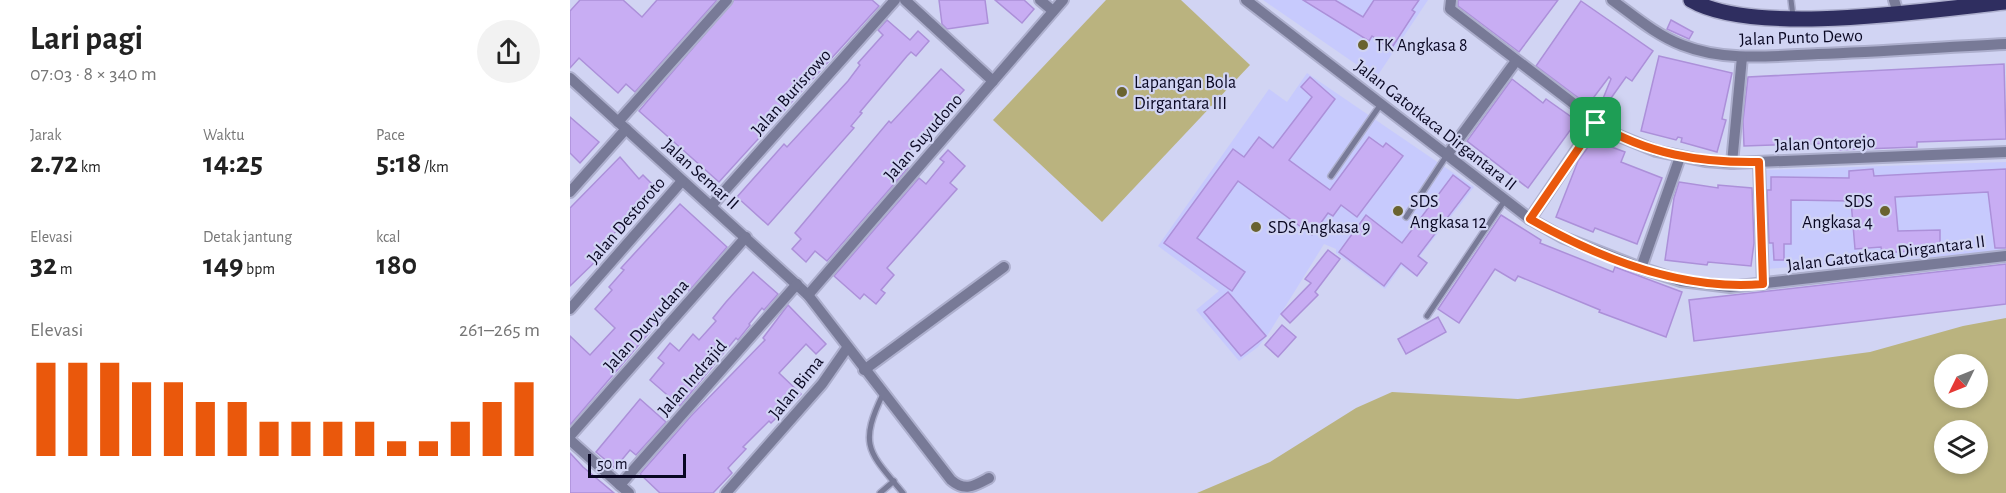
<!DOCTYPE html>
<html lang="id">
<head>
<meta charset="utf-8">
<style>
	body { margin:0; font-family:"Alegreya Sans",sans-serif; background:#f2f2f2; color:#222; height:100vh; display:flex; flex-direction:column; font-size:22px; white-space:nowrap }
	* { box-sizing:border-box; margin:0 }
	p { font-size:20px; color:#767676 }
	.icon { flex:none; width:33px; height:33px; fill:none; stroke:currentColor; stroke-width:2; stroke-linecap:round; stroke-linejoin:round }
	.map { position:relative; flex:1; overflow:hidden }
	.side { display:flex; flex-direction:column; background:#fff; width:570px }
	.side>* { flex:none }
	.needle { width:39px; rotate:227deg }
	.buttons { position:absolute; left:1364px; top:354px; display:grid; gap:12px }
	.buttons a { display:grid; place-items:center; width:54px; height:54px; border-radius:50%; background:#fff; box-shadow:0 3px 9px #0003; font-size:30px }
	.scale { position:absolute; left:18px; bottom:15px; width:98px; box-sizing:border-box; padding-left:6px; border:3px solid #090722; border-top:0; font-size:16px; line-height:21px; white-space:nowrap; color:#090722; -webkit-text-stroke:4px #d1d4f3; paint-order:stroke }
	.pin { position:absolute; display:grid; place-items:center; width:51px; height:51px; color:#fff; margin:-26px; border-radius:12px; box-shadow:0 3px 9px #0006 }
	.round { display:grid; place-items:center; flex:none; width:63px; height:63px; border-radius:32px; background:#f2f2f2 }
	.headline { display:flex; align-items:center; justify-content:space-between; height:102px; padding:0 30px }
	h1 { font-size:33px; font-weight:600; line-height:45px }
	.metrics { display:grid; grid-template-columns:repeat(3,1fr); gap:9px; height:102px; padding:6px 30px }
	.metrics div { display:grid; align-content:center }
	.metrics b { font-size:30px; font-weight:600 }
	.metrics small { font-size:16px; font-weight:400 }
	.metrics p { font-size:16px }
	.chart { height:168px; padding:12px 30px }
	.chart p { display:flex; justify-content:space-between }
	.chart svg { width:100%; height:108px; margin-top:6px; stroke:#ea580c; stroke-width:6 }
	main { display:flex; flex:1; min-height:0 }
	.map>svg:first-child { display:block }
	.built { fill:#c7cafd }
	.green { fill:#bab37f; fill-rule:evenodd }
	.building { fill:#c8adf3; stroke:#ac90d9; stroke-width:1.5 }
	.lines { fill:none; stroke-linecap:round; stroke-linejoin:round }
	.lane-casing { stroke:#adafcd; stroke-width:8 }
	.street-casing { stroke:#adafcd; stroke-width:14 }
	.primary-casing { stroke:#adafcd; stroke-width:18 }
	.lane { stroke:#787a97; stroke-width:5 }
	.street { stroke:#787a97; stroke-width:10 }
	.primary { stroke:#2f2e60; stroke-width:15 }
	.route-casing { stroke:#fff; stroke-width:12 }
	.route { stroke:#ea580c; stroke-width:8 }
	.poi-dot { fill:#6a632f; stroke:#d1d4f3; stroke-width:2 }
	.labels { text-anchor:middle; stroke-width:4.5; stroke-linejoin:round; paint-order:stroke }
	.street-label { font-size:18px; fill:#090722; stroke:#d1d4f3 }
	.poi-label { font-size:18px; fill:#090722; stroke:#d1d4f3; text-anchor:start }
</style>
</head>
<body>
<main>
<section class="side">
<div class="headline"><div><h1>Lari pagi</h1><p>07:03 · 8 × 340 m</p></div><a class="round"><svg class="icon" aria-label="share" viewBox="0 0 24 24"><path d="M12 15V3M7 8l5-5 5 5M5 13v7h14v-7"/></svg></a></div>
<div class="metrics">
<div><p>Jarak</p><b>2.72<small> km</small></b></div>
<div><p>Waktu</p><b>14:25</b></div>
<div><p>Pace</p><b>5:18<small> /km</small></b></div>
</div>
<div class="metrics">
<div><p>Elevasi</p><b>32<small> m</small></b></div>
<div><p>Detak jantung</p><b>149<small> bpm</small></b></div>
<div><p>kcal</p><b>180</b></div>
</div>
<div class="chart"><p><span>Elevasi</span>261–265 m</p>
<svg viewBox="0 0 160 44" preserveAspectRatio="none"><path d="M5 44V6M15 44V6M25 44V6M35 44V14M45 44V14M55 44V22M65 44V22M75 44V30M85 44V30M95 44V30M105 44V30M115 44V38M125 44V38M135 44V30M145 44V22M155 44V14"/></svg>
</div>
</section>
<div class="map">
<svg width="1436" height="493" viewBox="0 0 1436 493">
	<rect width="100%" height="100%" fill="#d1d4f3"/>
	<!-- built -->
	<g class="built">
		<polygon points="693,0 858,0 806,78"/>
		<polygon points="737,73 904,187 850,256 858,263 847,277 831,266 815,289 766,253 766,249 754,244 697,336 688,347 669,361 626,310 649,291 588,246 699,89 717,102"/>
		<polygon points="1436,162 1436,252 1194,269 1194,170"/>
	</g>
	<!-- green -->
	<g class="green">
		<polygon points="536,0 611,0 680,65 532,222 423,120"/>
		<path d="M1436,318V493H627L700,462L786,408L822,392L948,399L1300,352L1393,326ZM1407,364V398H1374V364ZM1407,430V464H1374V430Z"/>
	</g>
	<!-- building -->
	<g class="building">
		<polygon points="10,0 53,0 72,17 87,0 147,0 65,92 56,84 48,93 9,58 0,68 0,11"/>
		<polygon points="164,0 302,0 309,6 149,182 69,111"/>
		<polygon points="369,0 415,0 418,23 377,29 372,24"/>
		<polygon points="425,0 454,0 464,9 452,23"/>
		<polygon points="733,0 765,0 793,17 804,0 849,0 842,10 845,12 821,49 802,36 799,41"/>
		<polygon points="888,0 988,0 949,52 888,6"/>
		<polygon points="1011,1 1083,51 1062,81 1056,77 1034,108 1030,106 1041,79 1039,77 1018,105 966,66"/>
		<polygon points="317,20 340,40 348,31 359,41 346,56 341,52 337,56 290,112 292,113 281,126 284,128 198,225 167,197 214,144 217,147 278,81 290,65 288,63 313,35 308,30"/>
		<polygon points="1101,20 1123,32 1119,39 1097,29"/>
		<polygon points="1089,56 1162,73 1152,119 1156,120 1147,152 1111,142 1112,138 1108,137 1106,140 1071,131"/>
		<polygon points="1434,64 1436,139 1347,142 1347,147 1267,150 1267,143 1174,146 1173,121 1178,77"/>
		<polygon points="371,69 394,90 331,159 338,168 257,261 245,251 236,262 222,249 231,239 225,233 319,121 321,123"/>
		<polygon points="740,77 765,99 719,160 760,190 799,137 813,147 816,143 833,156 787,217 771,205 763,216 758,213 742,235 668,181 627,238 675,272 662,291 594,243 663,149 674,157 689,137 703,148 742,97 731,87"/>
		<polygon points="942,79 973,103 976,99 1007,121 958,188 897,141"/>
		<polygon points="0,117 29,142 10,163 0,153"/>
		<polygon points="1023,140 1055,152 1051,162 1092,178 1067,244 1025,228 1023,232 986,217 1008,161"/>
		<polygon points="378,150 395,166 380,183 387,189 317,268 324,275 311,290 315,293 306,304 294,294 290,299 264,276 349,178 356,184 374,162 370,159"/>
		<polygon points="50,157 69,179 73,175 86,188 50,222 53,225 23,253 28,259 0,286 0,208"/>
		<polygon points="1303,169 1304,176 1436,169 1436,248 1425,248 1418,192 1325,197 1328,231 1370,230 1370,249 1312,253 1311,247 1285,249 1281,201 1221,200 1221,244 1214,244 1214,260 1204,260 1203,243 1199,243 1197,190 1201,190 1201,177 1279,178 1279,171"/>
		<polygon points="883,175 900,188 848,256 857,263 847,276 831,263 814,286 769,252 796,215 832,243"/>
		<polygon points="1109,182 1148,188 1148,185 1182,188 1184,243 1181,266 1138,262 1137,265 1095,260 1104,198"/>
		<polygon points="110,204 157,247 119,291 114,286 93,309 96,312 79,333 0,425 0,336 20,355 45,328 25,309 42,290 39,287 54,270 51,268"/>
		<polygon points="931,215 971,240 970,243 1043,272 1045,267 1112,292 1096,337 1029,312 1030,310 948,276 945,281 925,269 889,323 868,309"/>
		<polygon points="758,250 770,259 745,292 748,295 720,323 711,314 741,283 735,279"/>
		<polygon points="1436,264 1436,304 1124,341 1119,300"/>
		<polygon points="183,272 208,294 194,310 192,308 179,324 180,325 168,340 166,338 110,406 80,380 94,363 88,358 100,343 109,351 123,334 129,340 146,321 143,318 156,302"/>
		<polygon points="658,292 696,336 671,356 634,312"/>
		<polygon points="218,305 256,344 246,354 236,344 209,373 231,394 201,423 199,421 173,447 176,449 158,468 162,473 143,493 90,493 70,474 121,416 195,340 193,338"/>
		<polygon points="868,317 876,332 836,354 828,339"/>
		<polygon points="712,325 726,337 708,357 695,345"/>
		<polygon points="70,399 96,422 66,455 60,450 45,468 26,452"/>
		<polygon points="0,453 13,467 44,493 0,493"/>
	</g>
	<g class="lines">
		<!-- lane casing -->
		<g class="lane-casing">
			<g id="lane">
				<polyline points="1221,0 1223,16"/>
				<polyline points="761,176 811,104"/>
				<polyline points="836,217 877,155"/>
				<polyline points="857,316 935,200"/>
				<path d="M313,394C288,446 299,452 333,493"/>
				<polyline points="310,493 324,481"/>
			</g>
		</g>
		<!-- street casing -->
		<g class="street-casing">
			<g id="street">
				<polyline points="335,0 423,81"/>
				<polyline points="470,0 483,11"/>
				<polyline points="676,0 960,219 992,237 1071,268 1111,281 1160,287 1436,256"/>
				<polyline points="881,0 880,9 1042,133 1086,151 1135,161 1162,163 1436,152"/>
				<path d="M1042,0C1064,16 1086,35 1112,45C1155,62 1202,56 1248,54C1311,52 1373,47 1436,44"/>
				<polyline points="1324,0 1328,13"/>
				<path d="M0,78L238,295L381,480C395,492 404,486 419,478"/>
				<polyline points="48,122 157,0"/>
				<polyline points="877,155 946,61"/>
				<polyline points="1189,162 1193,284"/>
				<polyline points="1162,163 1172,57"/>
				<polyline points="0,192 56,129"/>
				<polyline points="141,206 325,0"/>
				<polyline points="960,219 1025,123"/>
				<polyline points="1071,268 1110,157"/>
				<polyline points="238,295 493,0"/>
				<polyline points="0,309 112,181"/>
				<polyline points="294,370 434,267"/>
				<polyline points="0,436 176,237"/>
				<polyline points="0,440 50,485"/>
				<polyline points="59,493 50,485 227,284"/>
				<polyline points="156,493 252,384 277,348"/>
			</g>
		</g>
		<!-- primary casing -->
		<g class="primary-casing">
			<path id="primary" d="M1121,0C1184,37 1360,10 1436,2"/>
		</g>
		<!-- lane -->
		<use href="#lane" class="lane"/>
		<!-- street -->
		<use href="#street" class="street"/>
		<!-- primary -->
		<use href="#primary" class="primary"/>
	</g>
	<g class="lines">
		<!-- route casing -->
		<g class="route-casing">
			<path id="route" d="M1026,123C1076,154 1131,163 1189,162L1193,284C1111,291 1030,259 960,219Z"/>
		</g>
		<!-- route -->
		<use href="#route" class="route"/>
	</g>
	<!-- markers -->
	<g class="poi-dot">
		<circle cx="793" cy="45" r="6"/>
		<circle cx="552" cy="92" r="6"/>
		<circle cx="828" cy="211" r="6"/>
		<circle cx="1315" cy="211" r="6"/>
		<circle cx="686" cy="227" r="6"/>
	</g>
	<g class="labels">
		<!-- street labels -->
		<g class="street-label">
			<text transform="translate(1231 37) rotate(-2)" y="6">Jalan Punto Dewo</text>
			<text transform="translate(221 92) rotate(-48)" y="6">Jalan Burisrowo</text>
			<text transform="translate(866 125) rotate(38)" y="6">Jalan Gatotkaca Dirgantara II</text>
			<text transform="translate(353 137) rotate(-49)" y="6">Jalan Suyudono</text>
			<text transform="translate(1255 143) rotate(-2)" y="6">Jalan Ontorejo</text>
			<text transform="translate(131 174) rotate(42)" y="6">Jalan Semar II</text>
			<text transform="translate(56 220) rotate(-49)" y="6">Jalan Destoroto</text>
			<text transform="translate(1316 253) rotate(-7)" y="6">Jalan Gatotkaca Dirgantara II</text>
			<text transform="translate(76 325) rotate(-48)" y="6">Jalan Duryudana</text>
			<text transform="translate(122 378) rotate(-49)" y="6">Jalan Indrajid</text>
			<text transform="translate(226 387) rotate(-51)" y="6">Jalan Bima</text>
		</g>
		<!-- poi labels -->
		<g class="poi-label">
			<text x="805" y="51">TK Angkasa 8</text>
			<text x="564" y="88">Lapangan Bola<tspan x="564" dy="21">Dirgantara III</tspan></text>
			<text x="840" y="207">SDS<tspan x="840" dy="21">Angkasa 12</tspan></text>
			<text x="1303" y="207" text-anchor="end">SDS<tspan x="1303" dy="21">Angkasa 4</tspan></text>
			<text x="698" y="233">SDS Angkasa 9</text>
		</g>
	</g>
</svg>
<div class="buttons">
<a><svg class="needle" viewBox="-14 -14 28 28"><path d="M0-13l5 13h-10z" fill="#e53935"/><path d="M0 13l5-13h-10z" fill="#767676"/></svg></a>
<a><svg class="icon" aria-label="layers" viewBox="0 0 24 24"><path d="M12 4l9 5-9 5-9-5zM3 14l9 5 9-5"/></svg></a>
</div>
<div class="scale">50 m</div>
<div class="pin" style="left:1026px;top:123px;background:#1e9e55"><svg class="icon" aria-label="arrive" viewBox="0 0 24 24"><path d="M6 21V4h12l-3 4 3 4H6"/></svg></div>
</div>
</main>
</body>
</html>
